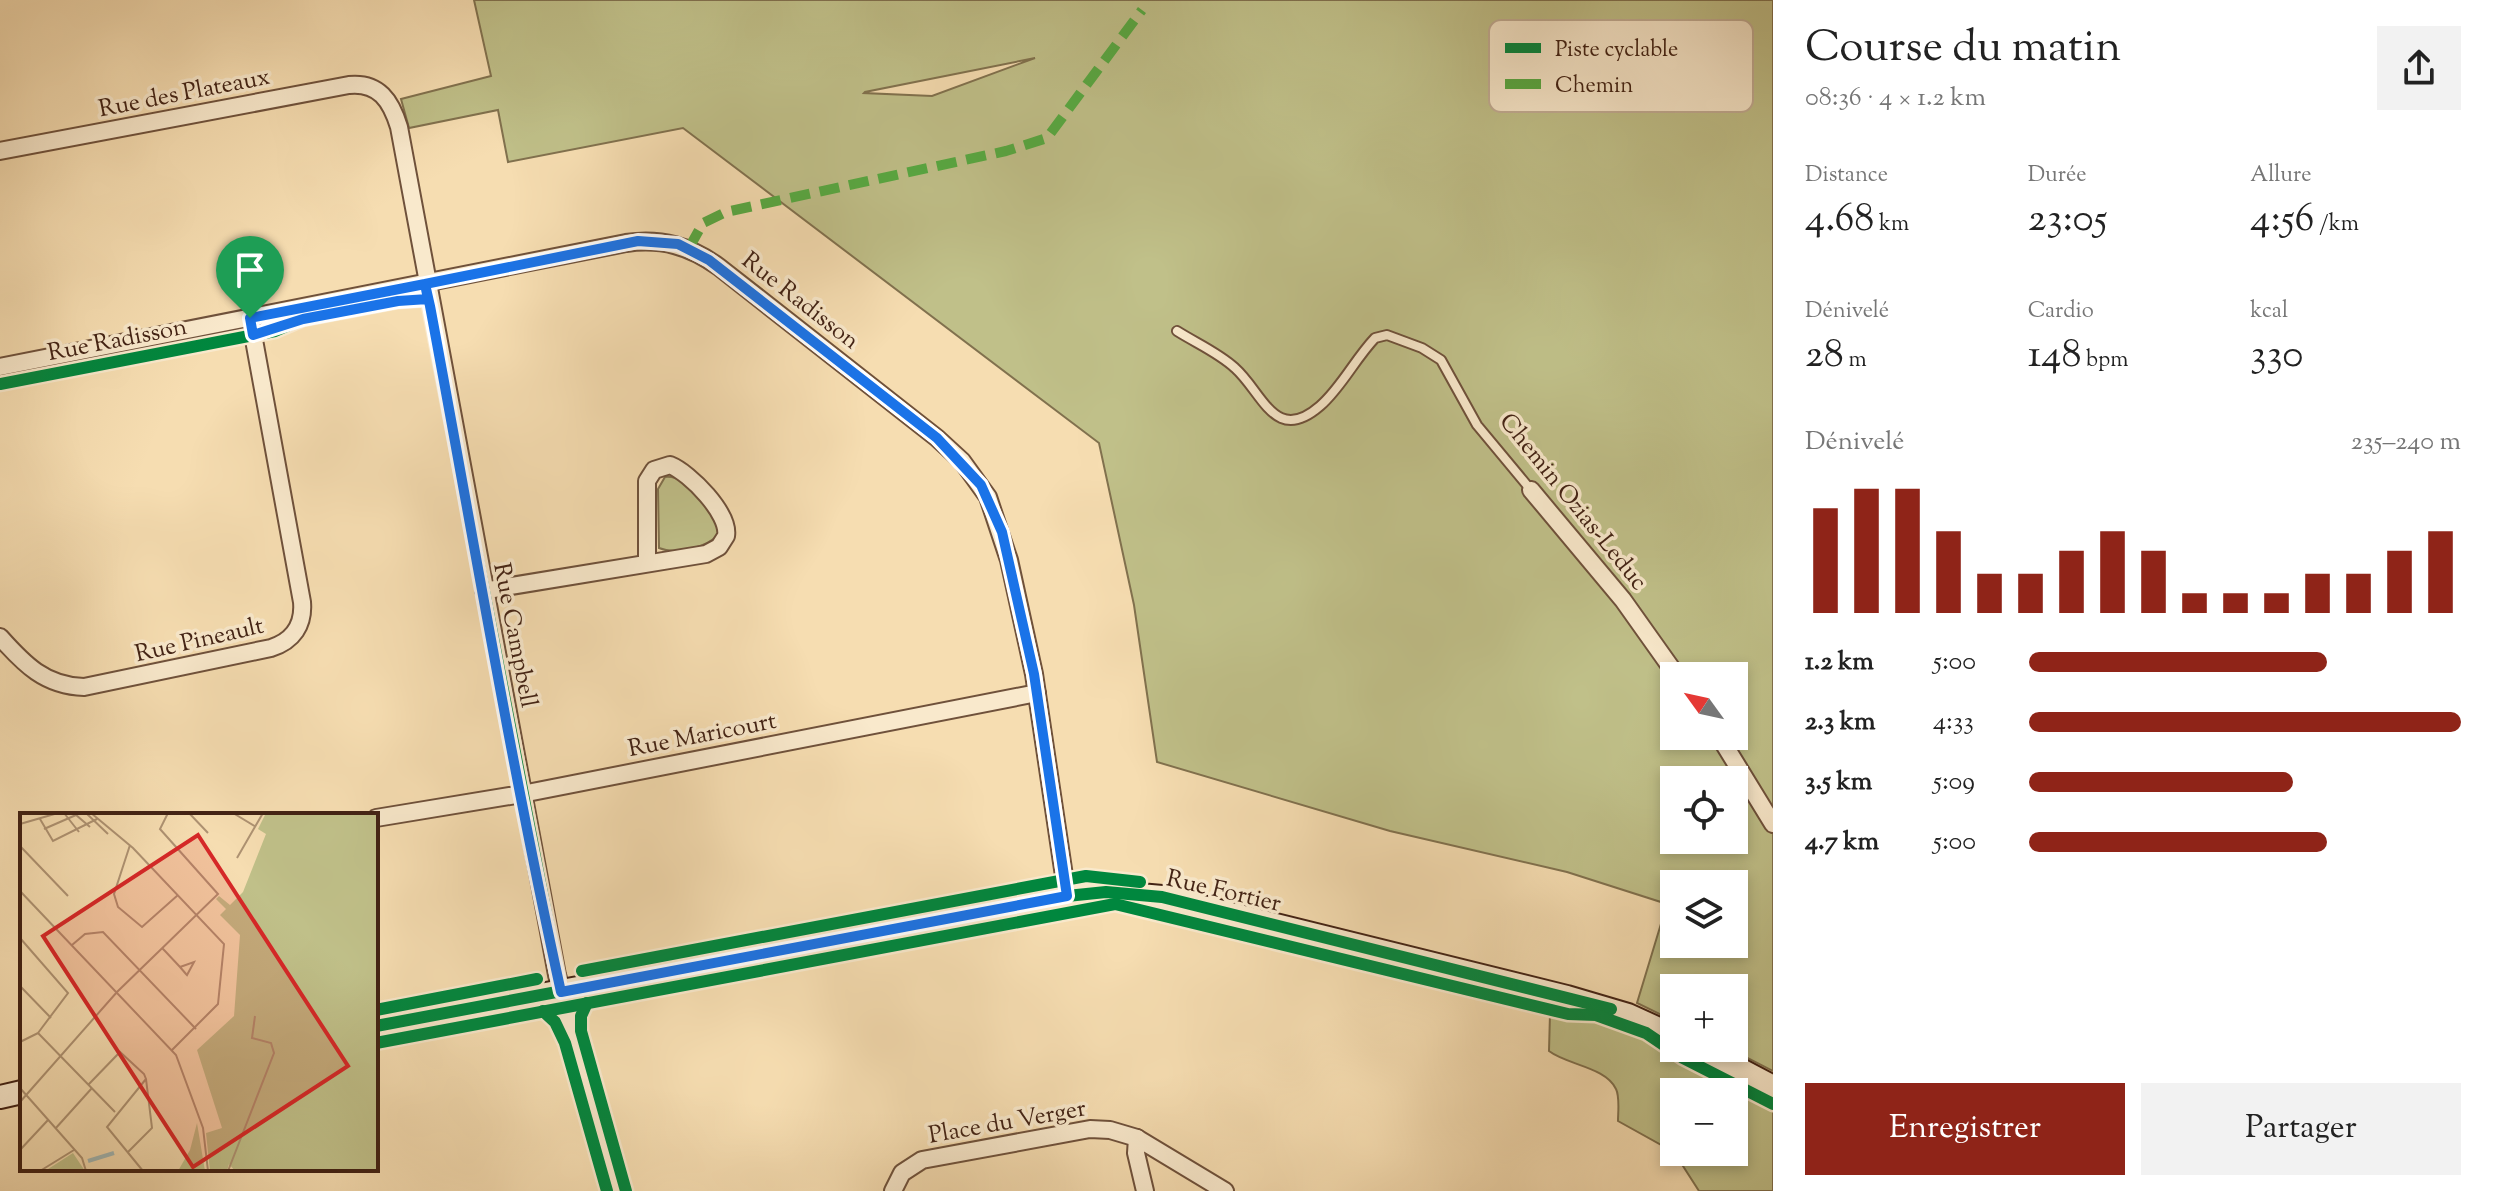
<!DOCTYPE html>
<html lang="fr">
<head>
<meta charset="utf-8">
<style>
	body { margin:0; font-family:"Sorts Mill Goudy",serif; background:#f2f2f2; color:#222; height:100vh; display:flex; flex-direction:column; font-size:30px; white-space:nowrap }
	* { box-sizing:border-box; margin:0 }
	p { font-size:26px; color:#767676 }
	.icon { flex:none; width:44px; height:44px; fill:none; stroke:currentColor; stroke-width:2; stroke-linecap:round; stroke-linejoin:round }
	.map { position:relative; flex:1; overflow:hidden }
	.sheet { display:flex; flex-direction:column; background:#fff; width:720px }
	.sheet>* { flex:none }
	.needle { width:52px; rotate:303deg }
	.tools { position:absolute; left:1660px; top:662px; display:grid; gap:16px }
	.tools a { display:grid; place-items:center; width:88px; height:88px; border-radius:0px; background:#fff; box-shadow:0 4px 12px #0003; font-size:40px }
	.pin { position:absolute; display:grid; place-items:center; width:68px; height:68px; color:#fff; margin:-82px -34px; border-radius:50% 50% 50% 0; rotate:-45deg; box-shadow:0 0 8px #0007 }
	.pin .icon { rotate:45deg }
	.round { display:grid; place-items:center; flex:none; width:84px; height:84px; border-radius:0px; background:#f2f2f2 }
	.headline { display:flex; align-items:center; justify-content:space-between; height:136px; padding:0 32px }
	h1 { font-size:44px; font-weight:600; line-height:60px }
	.figures { display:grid; grid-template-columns:repeat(3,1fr); gap:12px; height:136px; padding:8px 32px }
	.figures div { display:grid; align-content:center }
	.figures b { font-size:40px; font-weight:600 }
	.figures small { font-size:22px; font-weight:400 }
	.figures p { font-size:22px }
	.chart { height:224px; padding:16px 32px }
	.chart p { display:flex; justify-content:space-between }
	.chart svg { width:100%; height:144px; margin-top:8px; stroke:#8f2418; stroke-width:6 }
	.primary-button { display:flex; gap:16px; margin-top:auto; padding:16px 32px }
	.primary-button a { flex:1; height:92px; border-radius:0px; background:#8f2418; color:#fff; font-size:32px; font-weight:600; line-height:92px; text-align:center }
	.primary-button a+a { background:#f2f2f2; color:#222 }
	ul { padding:0 32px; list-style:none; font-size:26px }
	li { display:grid; grid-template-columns:128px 96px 1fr; align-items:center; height:60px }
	li i { height:20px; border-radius:10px; background:#8f2418 }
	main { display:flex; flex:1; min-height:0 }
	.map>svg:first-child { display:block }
	.green { fill:#c0c089; stroke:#81714e; stroke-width:2; fill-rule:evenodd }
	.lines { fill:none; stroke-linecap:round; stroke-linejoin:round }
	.lane-casing { stroke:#6f513b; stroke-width:12 }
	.street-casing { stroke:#6f513b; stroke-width:20 }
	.secondary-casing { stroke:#422214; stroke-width:26 }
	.lane { stroke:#f9e9cc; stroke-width:8 }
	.street { stroke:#f9e9cc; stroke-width:16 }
	.secondary { stroke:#f9e9cc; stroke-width:22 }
	.quiet { stroke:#56aa42; stroke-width:10; stroke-dasharray:20 10; stroke-linecap:butt }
	.cycleway-casing { stroke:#f9e9cc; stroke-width:17 }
	.cycleway { stroke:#00873e; stroke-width:12 }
	.route-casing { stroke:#fff; stroke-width:16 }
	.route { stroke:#1a73e8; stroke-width:10 }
	.labels { text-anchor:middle; stroke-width:7; stroke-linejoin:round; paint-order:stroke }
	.street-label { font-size:24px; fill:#422214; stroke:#f9e9cc }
	.inset-river { fill:none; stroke:#a2b9b7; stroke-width:4 }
	.inset-road { fill:none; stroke:#ae9272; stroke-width:2 }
	.view { fill:#d62828; fill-opacity:0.15; stroke:#d62828; stroke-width:4 }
	.inset-edge { fill:none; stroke:#422214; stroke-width:4 }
	.key { fill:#f9e9cc; stroke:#c2ad95; stroke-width:2 }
	.key-label { font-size:22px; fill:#422214 }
</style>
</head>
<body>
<main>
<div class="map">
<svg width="1773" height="1191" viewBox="0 0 1773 1191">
	<rect width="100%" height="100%" fill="#f6ddb1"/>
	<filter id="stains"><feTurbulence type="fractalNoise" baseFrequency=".0025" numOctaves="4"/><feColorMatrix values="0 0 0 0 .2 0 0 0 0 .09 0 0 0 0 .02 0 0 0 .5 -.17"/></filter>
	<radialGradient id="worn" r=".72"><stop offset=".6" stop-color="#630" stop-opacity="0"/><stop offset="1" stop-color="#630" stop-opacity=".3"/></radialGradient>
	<!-- green -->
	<g class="green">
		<path d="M474,0H1773V1071L1728,1048H1734V988H1674V1021L1637,1003L1667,904L1567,872L1390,831L1157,762L1134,605L1099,443L683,128L508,162L498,110L409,128L401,99L491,76ZM1035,58L932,96L864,93L865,92ZM1674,676H1734V736H1674ZM1674,780H1734V840H1674ZM1674,884H1734V944H1674Z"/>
		<path d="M665,477C688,474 716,515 719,534C707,548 676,555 659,548L658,489Z"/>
		<path d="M1550,1014L1608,1023L1642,1036L1677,1060L1773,1109V1191H1699L1674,1152H1734V1092H1674V1152L1618,1121C1618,1112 1620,1097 1616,1089C1606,1067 1567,1065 1549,1051Z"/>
	</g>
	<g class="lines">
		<!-- lane casing -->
		<g class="lane-casing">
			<path id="lane" d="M1177,331C1196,343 1219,353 1235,368C1263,393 1275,445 1320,406C1341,388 1355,359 1375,338L1387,335L1422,348L1441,360L1477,425L1531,490"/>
		</g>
		<!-- street casing -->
		<g class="street-casing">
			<g id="street">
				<path d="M0,151L349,85C379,82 391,101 399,127L557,975L616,1191"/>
				<path d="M0,367L626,243C662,238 690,246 719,267L937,438L962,461L988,497L1009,560L1034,674L1067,896"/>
				<polyline points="1531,490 1623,600 1677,676"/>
				<path d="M484,591L505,587L706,554L719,547L726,536C730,514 690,473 670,465L654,470L647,481V563"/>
				<path d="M0,637C24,664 45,686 84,687L271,648C293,641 304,625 302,602L250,318"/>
				<polyline points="1719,736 1773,824"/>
				<polyline points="376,818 522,794 1037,693"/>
				<polyline points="1137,1138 1225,1191"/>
				<polyline points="893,1191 902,1173 922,1160 1090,1129 1110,1130 1137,1138 1136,1153 1145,1191"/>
			</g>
		</g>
		<!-- secondary casing -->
		<g class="secondary-casing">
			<g id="secondary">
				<polyline points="376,1026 1067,896 1106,892 1162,897 1567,997 1628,1015 1674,1036"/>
				<polyline points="1699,1048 1773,1087"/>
				<polyline points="0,1097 22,1092"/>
			</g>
		</g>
		<!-- lane -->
		<use href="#lane" class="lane"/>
		<!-- street -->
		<use href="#street" class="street"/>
		<!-- secondary -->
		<use href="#secondary" class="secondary"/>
		<!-- quiet -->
		<polyline class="quiet" points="689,248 703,223 726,212 1006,151 1047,138 1142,10"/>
		<!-- cycleway casing -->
		<g class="cycleway-casing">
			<g id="cycleway">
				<polyline points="425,284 561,992"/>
				<polyline points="0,384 275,331 303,319 398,301 428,299"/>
				<polyline points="582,971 1086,876 1140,882"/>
				<polyline points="587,1003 581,1016 581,1031 626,1191"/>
				<polyline points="376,1010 537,979"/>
				<polyline points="543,1011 555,1022 565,1043 607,1191"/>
				<polyline points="376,1026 1067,896 1106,892 1162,897 1611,1009"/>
				<polyline points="376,1043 1115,904 1568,1014 1596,1015 1646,1033 1683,1058 1773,1104"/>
			</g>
		</g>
		<!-- cycleway -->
		<use href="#cycleway" class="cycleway"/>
	</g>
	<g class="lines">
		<!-- route casing -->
		<g class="route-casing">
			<path id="route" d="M250,318L253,335L303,319L398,301L428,299L425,284L638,241L678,244L709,260L937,438L981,485L1002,532L1034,674L1067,896L561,992C511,765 473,535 430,306L425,284L250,318"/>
		</g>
		<!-- route -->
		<use href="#route" class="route"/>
	</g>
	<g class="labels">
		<!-- street labels -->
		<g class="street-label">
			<text transform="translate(184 92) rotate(-11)" y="8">Rue des Plateaux</text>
			<text transform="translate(801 300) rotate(38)" y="8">Rue Radisson</text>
			<text transform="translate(117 339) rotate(-11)" y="8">Rue Radisson</text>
			<text transform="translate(1574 501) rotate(51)" y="8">Chemin Ozias-Leduc</text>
			<text transform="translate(516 635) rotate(79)" y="8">Rue Campbell</text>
			<text transform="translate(199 639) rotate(-13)" y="8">Rue Pineault</text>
			<text transform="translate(702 734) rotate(-11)" y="8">Rue Maricourt</text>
			<text transform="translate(1224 890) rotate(13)" y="8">Rue Fortier</text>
			<text transform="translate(1007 1121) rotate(-10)" y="8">Place du Verger</text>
		</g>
	</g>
	<!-- overview -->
	<g transform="translate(20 813)">
		<rect width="358" height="358" fill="#f6ddb1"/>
		<path d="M246,0H358V358H215L209,351L207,358H190L186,320L202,315L177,237L214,203L220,122L200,102L206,96L196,86L199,83L210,92L223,79L246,21L238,16ZM177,310L185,358H158L170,337ZM53,340L65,358H25Z" fill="#c0c089"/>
		<path class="inset-river" d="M68,348L94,340"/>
		<path class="inset-road" d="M44,0L59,19M66,0L88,21M71,0L113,35L204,131L198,191L152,237M169,0L188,20M213,0L236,14M20,6L33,28L77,6M0,11L38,0M24,16L56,2L70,14M110,32L94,81L98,94L122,114L158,82M0,33L48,83M217,45L243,0M0,78L156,242L183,315L188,358M0,125L48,180L18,220M52,132L65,121L83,119L176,216M142,135L145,138L160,154L166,161L167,162L174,149L160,154M0,173L31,205M0,229L18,220L95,299M69,271L100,239L124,261L126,266L87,314L123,358M0,275L62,345L66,358M0,289L97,179L198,81L140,16L148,0M35,316L72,275M0,337L28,307M108,339L132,315L126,266M20,358L54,337M208,358L254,240L251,230L232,225L235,203"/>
		<path class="view" d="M178,22L328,253L173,354L23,123Z"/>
		<rect width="358" height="358" class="inset-edge"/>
	</g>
	<!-- legend -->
	<rect x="1489" y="20" width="264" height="92" rx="12" class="key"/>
	<rect x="1505" y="43" width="36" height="10" fill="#00873e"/>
	<rect x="1505" y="79" width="36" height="10" fill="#56aa42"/>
	<g class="key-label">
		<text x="1555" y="56">Piste cyclable</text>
		<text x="1555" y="92">Chemin</text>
	</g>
	<rect width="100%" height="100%" filter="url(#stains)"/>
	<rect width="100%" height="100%" fill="url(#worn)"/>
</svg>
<div class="tools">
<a><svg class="needle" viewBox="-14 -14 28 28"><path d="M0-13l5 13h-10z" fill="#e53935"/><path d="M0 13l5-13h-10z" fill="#767676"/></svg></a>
<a><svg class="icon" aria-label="locate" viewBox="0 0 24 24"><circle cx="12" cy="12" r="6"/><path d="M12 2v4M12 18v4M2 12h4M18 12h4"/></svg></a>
<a><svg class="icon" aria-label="layers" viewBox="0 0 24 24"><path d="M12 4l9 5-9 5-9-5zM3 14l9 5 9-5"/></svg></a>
<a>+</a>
<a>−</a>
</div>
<div class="pin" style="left:250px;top:318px;background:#1e9e55"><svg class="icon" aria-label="arrive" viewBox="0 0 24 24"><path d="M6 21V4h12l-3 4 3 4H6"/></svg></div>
</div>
<section class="sheet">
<div class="headline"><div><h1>Course du matin</h1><p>08:36 · 4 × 1.2 km</p></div><a class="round"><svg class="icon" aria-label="share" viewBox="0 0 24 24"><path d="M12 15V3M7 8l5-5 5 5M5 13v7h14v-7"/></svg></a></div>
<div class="figures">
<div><p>Distance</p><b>4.68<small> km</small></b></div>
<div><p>Durée</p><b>23:05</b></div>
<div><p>Allure</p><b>4:56<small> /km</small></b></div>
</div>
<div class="figures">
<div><p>Dénivelé</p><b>28<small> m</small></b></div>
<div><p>Cardio</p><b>148<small> bpm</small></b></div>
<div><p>kcal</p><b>330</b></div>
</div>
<div class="chart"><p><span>Dénivelé</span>235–240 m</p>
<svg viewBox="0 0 160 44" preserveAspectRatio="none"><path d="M5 44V12M15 44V6M25 44V6M35 44V19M45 44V32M55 44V32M65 44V25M75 44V19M85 44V25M95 44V38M105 44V38M115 44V38M125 44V32M135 44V32M145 44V25M155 44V19"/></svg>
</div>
<ul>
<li><b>1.2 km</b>5:00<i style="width:69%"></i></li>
<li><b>2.3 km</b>4:33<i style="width:100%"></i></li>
<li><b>3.5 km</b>5:09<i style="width:61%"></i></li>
<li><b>4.7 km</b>5:00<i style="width:69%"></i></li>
</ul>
<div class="primary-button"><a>Enregistrer</a><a>Partager</a></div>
</section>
</main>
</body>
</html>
